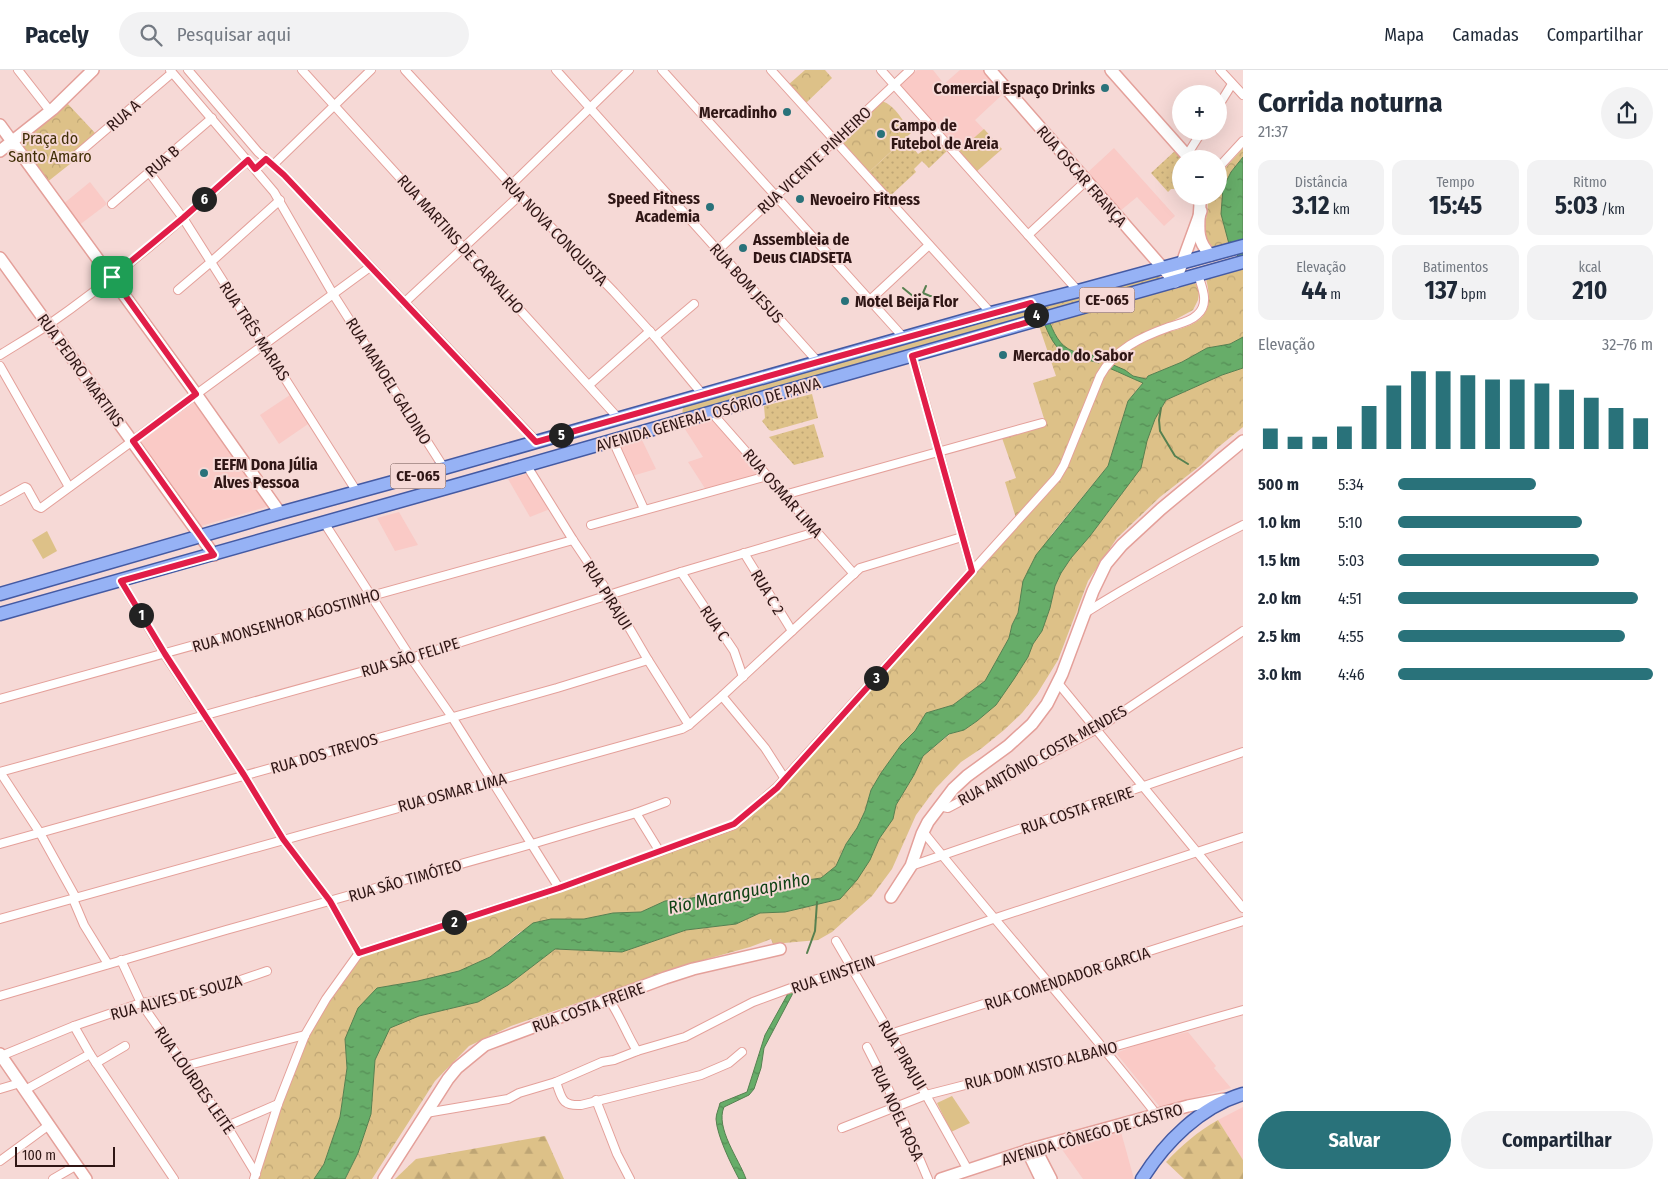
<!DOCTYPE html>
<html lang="pt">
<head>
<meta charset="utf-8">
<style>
	body { margin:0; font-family:"Fira Sans Condensed",sans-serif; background:#f2f2f3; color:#1f2937; height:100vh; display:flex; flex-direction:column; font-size:19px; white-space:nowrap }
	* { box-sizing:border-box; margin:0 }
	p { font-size:16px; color:#747a83 }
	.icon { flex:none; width:28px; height:28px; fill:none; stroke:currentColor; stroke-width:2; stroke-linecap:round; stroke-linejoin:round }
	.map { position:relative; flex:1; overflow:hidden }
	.details { display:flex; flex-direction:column; background:#fff; width:425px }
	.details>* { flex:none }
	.buttons { position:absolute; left:1172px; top:15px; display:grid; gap:10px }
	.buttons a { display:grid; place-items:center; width:55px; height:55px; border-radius:50%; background:#fff; box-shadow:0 5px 20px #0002; font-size:25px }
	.scale { position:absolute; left:15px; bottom:12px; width:100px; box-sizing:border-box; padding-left:5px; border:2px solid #2f1615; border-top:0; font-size:14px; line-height:18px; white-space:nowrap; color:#2f1615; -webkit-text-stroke:4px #f6d9d6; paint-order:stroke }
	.pin { position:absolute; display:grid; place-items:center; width:42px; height:42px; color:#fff; margin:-21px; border-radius:10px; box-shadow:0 2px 8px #0006 }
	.km { position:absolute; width:25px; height:25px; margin:-12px; border-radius:50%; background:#222; color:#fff; font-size:14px; line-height:25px; text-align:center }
	.round { display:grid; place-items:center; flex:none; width:52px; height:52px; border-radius:26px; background:#f2f2f3 }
	.head { display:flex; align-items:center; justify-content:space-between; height:85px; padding:0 15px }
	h1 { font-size:28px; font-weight:700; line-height:38px }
	.stats { display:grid; grid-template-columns:repeat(3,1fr); gap:8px; height:85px; padding:5px 15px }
	.stats div { display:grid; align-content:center; border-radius:12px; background:#f2f2f3; text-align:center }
	.stats b { font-size:25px; font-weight:700 }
	.stats small { font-size:14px; font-weight:400 }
	.stats p { font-size:14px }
	.chart { height:140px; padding:10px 15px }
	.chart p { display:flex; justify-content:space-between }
	.chart svg { width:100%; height:90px; margin-top:5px; stroke:#29727a; stroke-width:6 }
	.button { display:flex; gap:10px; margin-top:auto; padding:10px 15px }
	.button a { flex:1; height:58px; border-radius:30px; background:#29727a; color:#fff; font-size:20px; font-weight:700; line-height:58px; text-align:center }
	.button a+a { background:#f2f2f3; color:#1f2937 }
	ul { padding:0 15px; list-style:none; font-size:16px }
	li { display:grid; grid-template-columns:80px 60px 1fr; align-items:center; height:38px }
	li i { height:12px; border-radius:6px; background:#29727a }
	header { display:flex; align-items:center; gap:30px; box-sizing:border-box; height:70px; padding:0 25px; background:#fff; border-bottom:1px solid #e0e1e3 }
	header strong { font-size:24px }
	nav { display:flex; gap:28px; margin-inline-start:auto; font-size:18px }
	.search { width:350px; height:45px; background:#f2f2f3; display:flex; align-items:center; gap:12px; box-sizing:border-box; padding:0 18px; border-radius:28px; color:#747a83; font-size:19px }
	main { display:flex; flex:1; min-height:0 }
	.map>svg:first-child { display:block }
	.built { fill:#facac6 }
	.grass { fill:url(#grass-dots) }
	.forest { fill:url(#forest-firs) }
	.park { fill:url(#park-crowns) }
	.pitch { fill:#ddc188 }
	.water { fill:url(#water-ripples); stroke:#568050 }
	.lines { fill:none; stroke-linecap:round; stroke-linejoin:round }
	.stream { stroke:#568050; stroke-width:2 }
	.street-casing { stroke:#e4a09a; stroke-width:10 }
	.secondary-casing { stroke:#e4a09a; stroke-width:14 }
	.primary-casing { stroke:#445aa3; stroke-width:15 }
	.street { stroke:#fff; stroke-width:8 }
	.secondary { stroke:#fff; stroke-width:11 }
	.primary { stroke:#96b2f5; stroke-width:12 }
	.route-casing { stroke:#fff; stroke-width:10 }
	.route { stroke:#e11d48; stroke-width:6 }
	.poi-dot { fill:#29727a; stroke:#f6d9d6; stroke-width:2 }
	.labels { text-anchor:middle; stroke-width:4; stroke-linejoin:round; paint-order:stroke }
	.shield { fill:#f6d9d6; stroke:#6b504f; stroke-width:1 }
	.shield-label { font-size:15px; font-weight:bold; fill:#2f1615 }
	.poi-label { font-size:16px; font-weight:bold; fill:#2f1615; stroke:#f6d9d6; text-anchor:start }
	.street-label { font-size:16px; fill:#2f1615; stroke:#f6d9d6 }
	.park-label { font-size:16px; fill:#412f06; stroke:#f6d9d6 }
	.water-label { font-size:18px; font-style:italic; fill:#104215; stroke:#f6d9d6 }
</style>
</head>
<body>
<header>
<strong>Pacely</strong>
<div class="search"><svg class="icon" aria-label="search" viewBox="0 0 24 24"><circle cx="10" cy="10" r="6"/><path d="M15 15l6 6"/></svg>Pesquisar aqui</div>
<nav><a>Mapa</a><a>Camadas</a><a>Compartilhar</a></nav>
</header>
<main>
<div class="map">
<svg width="1243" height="1109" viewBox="0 0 1243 1109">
	<defs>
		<pattern id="grass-dots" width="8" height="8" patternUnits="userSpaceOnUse" patternTransform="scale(1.25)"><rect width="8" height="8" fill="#ddc188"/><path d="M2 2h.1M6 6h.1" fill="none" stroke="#bea574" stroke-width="1.8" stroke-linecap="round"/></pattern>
		<pattern id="forest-firs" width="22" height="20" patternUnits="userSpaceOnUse" patternTransform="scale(1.25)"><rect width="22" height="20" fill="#ddc188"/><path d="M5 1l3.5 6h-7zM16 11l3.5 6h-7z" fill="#bea574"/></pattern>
		<pattern id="park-crowns" width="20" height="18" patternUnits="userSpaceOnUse" patternTransform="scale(1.25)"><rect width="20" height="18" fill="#ddc188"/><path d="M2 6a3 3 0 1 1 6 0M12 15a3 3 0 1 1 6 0" fill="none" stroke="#bea574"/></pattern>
		<pattern id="water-ripples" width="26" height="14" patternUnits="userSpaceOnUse" patternTransform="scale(1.25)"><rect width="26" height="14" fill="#67ad69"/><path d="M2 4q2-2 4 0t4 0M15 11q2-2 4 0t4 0" fill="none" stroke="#558c55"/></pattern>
	</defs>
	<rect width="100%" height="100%" fill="#f6d9d6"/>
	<!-- built -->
	<g class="built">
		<polygon points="917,0 933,0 944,14 960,0 984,0 1004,23 975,50 1002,79 976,102 900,15"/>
		<polygon points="1114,78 1175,146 1164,156 1137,127 1120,141 1087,103"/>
		<polygon points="90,112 107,134 78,156 62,135"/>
		<polygon points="293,323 311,352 279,374 260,345"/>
		<polygon points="195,332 267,435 266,437 201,456 140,372"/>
		<polygon points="712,348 764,406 708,423 688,392 703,387 683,356"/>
		<polygon points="641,368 656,399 632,406 618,375"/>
		<polygon points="525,404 530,405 550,439 530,447 508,409"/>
		<polygon points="399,442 418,475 395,481 377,448"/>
		<polygon points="1188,962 1216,996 1214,998 1231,1018 1160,1037 1116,983 1147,971"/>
		<polygon points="1243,1037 1243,1090 1218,1050"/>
		<polygon points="1121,1062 1134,1109 1083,1109 1061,1078"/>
	</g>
	<!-- grass -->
	<g class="grass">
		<polygon points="906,68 918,84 939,69 948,80 929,98 922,91 914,99 916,102 889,127 868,103"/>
		<polygon points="1176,80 1183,89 1181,89 1181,119 1171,119 1168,122 1151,103"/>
		<polygon points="1159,205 1161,209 1038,244 1036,237"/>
		<polygon points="812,324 818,348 772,361 769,360 762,351 765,348 764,336"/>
		<polygon points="814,354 824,387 794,395 769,367"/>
	</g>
	<!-- forest -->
	<g class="forest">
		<path d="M1218,1050L1243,1090V1109H1184L1166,1092C1182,1075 1197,1062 1218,1050Z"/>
		<polygon points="545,1066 564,1109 395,1109 416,1089"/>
	</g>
	<!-- park -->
	<g class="park">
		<polygon points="805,0 825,0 832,8 805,34 788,15"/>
		<path d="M882,31C896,36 903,51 911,63L868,103L839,71Z"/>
		<polygon points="67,33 95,63 83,77 75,90 46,113 17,73"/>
		<path d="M1243,78V87L1231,102L1229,174L1214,178C1196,162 1211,148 1207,126H1219V105Z"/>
		<path d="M1243,198V267L1230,274L1207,278L1182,292L1148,306L1128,331L1108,396L1052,464L1020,528L1018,543L1012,555L1009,568L985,611L953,635L926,643L915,661L901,675L881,703L871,720L865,741L857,758L846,774L836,796L821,808L800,811L778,819L723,822L692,828L665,831L641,842L613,843L584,849H551L520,862L490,887L459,901L418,911L377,918L345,969L347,998L340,1047L324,1094L314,1109H258L282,1032L308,967L344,908L360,886L747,748L1054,416L1102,307C1110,295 1120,284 1132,276C1164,253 1222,269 1206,209Z"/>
		<polygon points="1195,213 1197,216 1199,223 1198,230 1193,240 1160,258 1145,263 1130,270 1098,302 1058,400 1016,448 1005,412 1016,408 1002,368 1046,355 1033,313 1056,306 1038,253"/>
		<polygon points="1243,298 1243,357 1216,379 1201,395 1160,427 1117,468 1088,511 1058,590 1037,624 1022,643 1004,660 982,678 961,692 936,718 916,745 892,799 872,826 832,862 818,870 773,874 771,869 750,877 689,894 511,956 469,976 435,1011 372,1109 345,1109 358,1083 371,1044 375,990 389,958 419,946 478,932 508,915 555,879 622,882 686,860 736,854 760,843 785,842 840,829 870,790 879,769 893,749 896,735 914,705 923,686 950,664 964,660 977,651 996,635 1028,587 1033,574 1042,561 1050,538 1055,516 1061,503 1071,488 1090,466 1124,421 1155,349 1166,330 1222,305"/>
	</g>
	<!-- pitch -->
	<g class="pitch">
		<polygon points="819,0 822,0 830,9 805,31 796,21"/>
		<polygon points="80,58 88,69 73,81 64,71"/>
		<polygon points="984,59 1002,79 976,102 958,82"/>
		<path d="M1030,238L1033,245L684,345C681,341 683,338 685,334Z"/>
		<polygon points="47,461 57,481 43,489 32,470"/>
		<polygon points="952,1026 970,1053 951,1062 937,1033"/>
	</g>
	<!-- water -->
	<g class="water">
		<polygon points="1243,87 1243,193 1229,174 1221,144 1223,118 1231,102"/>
		<path d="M1050,253C1056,268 1062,279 1079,283C1087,284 1095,285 1102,289L1099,293C1090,290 1085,290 1076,288C1058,284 1051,270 1045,255Z"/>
		<path d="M1243,267V298L1222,305L1166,330L1155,349L1147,371L1141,398L1090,466L1071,488L1061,503L1055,516L1050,538L1042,561L1033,574L1028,587L1014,609L996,635L977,651L964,660L949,664L923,686L914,705L896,735L893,749L879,769L870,790L857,810L840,829L785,842L760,843L736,854L686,860L622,882L555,879L508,915L478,932L419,946L390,958L375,990L371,1044L358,1083L345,1109H314L324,1094L340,1047L347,998L345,969L358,938L377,918L418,911L459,901L490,887L533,853L551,849H584L613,843L641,842L665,831L692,828L723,822L778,819L800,811L821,808L836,796L846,774L857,758L865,741L871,720L881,703L901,675L915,661L926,643L953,635L985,611L1009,568L1012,555L1018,543L1023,511L1036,485L1108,396L1128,331L1143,313C1131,308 1121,303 1109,298L1111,294L1125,300L1133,306L1146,309L1148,306L1182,292L1207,278L1230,274Z"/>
		<path d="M794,919L792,925L764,978L761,998L754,1019L749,1025L724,1037C715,1058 739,1089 746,1109H739C731,1094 717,1066 716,1049C716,1044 719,1038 720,1033L747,1022L765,965L790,920Z"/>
	</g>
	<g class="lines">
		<!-- stream -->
		<g class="stream">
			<polyline points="926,216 923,223 930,226 938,226"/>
			<polyline points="903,218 914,227"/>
			<polyline points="907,232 923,223"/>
			<polyline points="1161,338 1159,350 1160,361 1175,386 1188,394"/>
			<polyline points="807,883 815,861 817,832"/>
		</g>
		<!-- street casing -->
		<g class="street-casing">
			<g id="street">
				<polyline points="18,0 50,41"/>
				<polyline points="170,0 274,122 333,224 444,398"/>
				<polyline points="188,0 258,82 284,105 537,372"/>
				<polyline points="302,0 619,349"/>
				<polyline points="405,0 520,125 614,222 655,267 703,325"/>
				<polyline points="556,0 818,292"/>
				<polyline points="662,0 904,268"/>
				<polyline points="771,0 991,243"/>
				<polyline points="881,0 1078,221"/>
				<polyline points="1220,0 1243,25"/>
				<polyline points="1219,35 1232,14"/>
				<polyline points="1187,85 1202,61"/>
				<polyline points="74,87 172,3"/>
				<polyline points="273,95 371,0"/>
				<polyline points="1219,97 1243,71"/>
				<polyline points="149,102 183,148 357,422"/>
				<polyline points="511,115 629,0"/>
				<polyline points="112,134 212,48"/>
				<polyline points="1028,165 1087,110"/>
				<polyline points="718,180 910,0"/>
				<polyline points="178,220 211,192 280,130"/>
				<polyline points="870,230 929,175"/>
				<polyline points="404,233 520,125"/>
				<polyline points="655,267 694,234"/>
				<path d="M0,285C16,275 33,265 48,255C119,206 184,148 248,90"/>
				<polyline points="912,285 972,501"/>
				<polyline points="0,296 69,417"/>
				<polyline points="589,315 650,261"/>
				<polyline points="712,343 854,504"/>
				<polyline points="613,371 644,439"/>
				<polyline points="527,396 573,470 610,525 648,590 689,655"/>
				<polyline points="784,425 1042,353"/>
				<polyline points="0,431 25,417 27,418 37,436 41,438 370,197"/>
				<polyline points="325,454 411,588 452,647 559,818"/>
				<polyline points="591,455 767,406"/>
				<polyline points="744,483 792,561"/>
				<polyline points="681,502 734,581 743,607"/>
				<polyline points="121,511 165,585 244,705 283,769 330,831 359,883"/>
				<path d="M1085,543C1136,511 1189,482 1243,455"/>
				<polyline points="1058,613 1243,838"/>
				<polyline points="722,626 765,678 785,709"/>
				<polyline points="0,629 573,470"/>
				<polyline points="939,736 948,738 1097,659 1243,561"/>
				<polyline points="636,743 660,782"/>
				<path d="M922,764H925C1001,859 1082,949 1157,1045"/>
				<polyline points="0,774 557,618 648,590"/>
				<polyline points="911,796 1243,682"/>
				<polyline points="76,828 40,763 0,702 411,588 681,502 816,462"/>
				<polyline points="73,829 84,855 108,894"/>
				<polyline points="0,849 682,659 689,655 722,626 860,498 962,467"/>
				<polyline points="836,871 926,1025 968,1100"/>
				<polyline points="121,890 141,933 227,1056 256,1104"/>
				<polyline points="0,926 226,860 532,774 636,743 666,732"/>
				<path d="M608,928C620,945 626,963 637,981"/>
				<polyline points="74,956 90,984 174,1109"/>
				<polyline points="890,964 1243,851"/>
				<polyline points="867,977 897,1036 928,1109"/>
				<polyline points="1,986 74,956 141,933 190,926 223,916 267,901"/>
				<polyline points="96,993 125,976"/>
				<polyline points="185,996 305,965"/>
				<path d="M556,1012C562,1028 561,1036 581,1035L701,1005L729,993L742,982"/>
				<polyline points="0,1019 20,1013"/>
				<polyline points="25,1020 90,984"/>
				<polyline points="596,1030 617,1084 630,1109"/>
				<polyline points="426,1043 508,1029 519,1023 556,1012 602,992 614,990 637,981 685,967 753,932 810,911 851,899 993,849 1243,767"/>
				<polyline points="227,1056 278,1034"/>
				<polyline points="842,1058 926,1025 1106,979 1243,940"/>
				<polyline points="0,1091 49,1055"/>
				<polyline points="53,1109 77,1095"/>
				<path d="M254,1109L278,1034L305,965L326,929L359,883L559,818L734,755L777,717L1057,407L1064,395L1100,306C1115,279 1141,267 1169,257C1178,254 1190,252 1197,245C1210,234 1202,217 1198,205"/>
			</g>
		</g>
		<!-- secondary casing -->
		<g class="secondary-casing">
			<g id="secondary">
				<polyline points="990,0 1175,212 1201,141"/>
				<polyline points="1111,0 1190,89"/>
				<polyline points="0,55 194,321 280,443"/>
				<polyline points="0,81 53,39 93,0"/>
				<path d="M1200,126C1201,149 1192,168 1211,185"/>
				<polyline points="0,188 214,485"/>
				<polyline points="891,827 911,796 922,764 928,752 953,719 967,706 1008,676 1032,654 1047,634 1062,604 1093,521 1106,494 1122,475 1161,439 1243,371"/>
				<polyline points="0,984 86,1109"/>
				<polyline points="1035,1078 1051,1109"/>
				<polyline points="1027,1080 1041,1109"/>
				<polyline points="384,1109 448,1009 457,998 485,975 665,908 693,899 780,879"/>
				<polyline points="941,1109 1035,1078 1188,1036 1224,1029"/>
			</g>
		</g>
		<!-- primary casing -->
		<g class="primary-casing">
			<g id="primary">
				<polyline points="0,524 280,443 444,398 991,243 1078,221 1243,176"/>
				<path d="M0,544C415,429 828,307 1243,192"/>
				<path d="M1142,1109C1165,1072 1200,1037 1243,1024"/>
			</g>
		</g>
		<!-- street -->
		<use href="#street" class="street"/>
		<!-- secondary -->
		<use href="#secondary" class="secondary"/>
		<!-- primary -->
		<use href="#primary" class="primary"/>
	</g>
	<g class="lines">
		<!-- route casing -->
		<g class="route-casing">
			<polygon id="route" points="266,89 284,105 536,372 818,292 1031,233 1036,241 1035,250 912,286 972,501 777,718 734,754 559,818 359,883 330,831 283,769 244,705 165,584 121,511 214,485 133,371 196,324 112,207 183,148 248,90 255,99"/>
		</g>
		<!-- route -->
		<use href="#route" class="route"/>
	</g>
	<!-- markers -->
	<g class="poi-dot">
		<circle cx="1105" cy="18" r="5"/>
		<circle cx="787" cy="42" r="5"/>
		<circle cx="881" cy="64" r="5"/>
		<circle cx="800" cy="129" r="5"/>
		<circle cx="710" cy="137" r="5"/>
		<circle cx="743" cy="178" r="5"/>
		<circle cx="845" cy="231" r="5"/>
		<circle cx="1003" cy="285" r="5"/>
		<circle cx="204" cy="403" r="5"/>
	</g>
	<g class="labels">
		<!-- shield labels -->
		<g class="shield">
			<rect x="1079.5" y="217.5" width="55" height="25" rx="4"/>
			<rect x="390.5" y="393.5" width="55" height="25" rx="4"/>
		</g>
		<g class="shield-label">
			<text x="1107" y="235">CE-065</text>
			<text x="418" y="411">CE-065</text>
		</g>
		<!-- poi labels -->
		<g class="poi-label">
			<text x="1095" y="24" text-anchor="end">Comercial Espaço Drinks</text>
			<text x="777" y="48" text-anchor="end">Mercadinho</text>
			<text x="891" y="61">Campo de<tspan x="891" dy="18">Futebol de Areia</tspan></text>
			<text x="700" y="134" text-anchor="end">Speed Fitness<tspan x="700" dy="18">Academia</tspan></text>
			<text x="810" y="135">Nevoeiro Fitness</text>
			<text x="753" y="175">Assembleia de<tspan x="753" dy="18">Deus CIADSETA</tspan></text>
			<text x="855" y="237">Motel Beija Flor</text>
			<text x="1013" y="291">Mercado do Sabor</text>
			<text x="214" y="400">EEFM Dona Júlia<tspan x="214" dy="18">Alves Pessoa</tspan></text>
		</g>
		<!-- street labels -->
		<g class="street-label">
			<text transform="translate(123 45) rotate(-41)" y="6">RUA A</text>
			<text transform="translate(814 90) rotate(-43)" y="6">RUA VICENTE PINHEIRO</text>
			<text transform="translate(162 91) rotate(-41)" y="6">RUA B</text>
			<text transform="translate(1082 106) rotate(49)" y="6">RUA OSCAR FRANÇA</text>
			<text transform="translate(555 161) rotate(46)" y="6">RUA NOVA CONQUISTA</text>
			<text transform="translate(461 174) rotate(48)" y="6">RUA MARTINS DE CARVALHO</text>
			<text transform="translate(747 213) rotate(48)" y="6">RUA BOM JESUS</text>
			<text transform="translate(255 261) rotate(57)" y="6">RUA TRÊS MARIAS</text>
			<text transform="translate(81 300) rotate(54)" y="6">RUA PEDRO MARTINS</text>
			<text transform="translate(389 311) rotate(58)" y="6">RUA MANOEL GALDINO</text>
			<text transform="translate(708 344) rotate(-16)" y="6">AVENIDA GENERAL OSÓRIO DE PAIVA</text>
			<text transform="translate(783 423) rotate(49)" y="6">RUA OSMAR LIMA</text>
			<text transform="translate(768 522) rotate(59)" y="6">RUA C 2</text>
			<text transform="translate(608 525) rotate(58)" y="6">RUA PIRAJUI</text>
			<text transform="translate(286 550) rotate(-16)" y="6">RUA MONSENHOR AGOSTINHO</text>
			<text transform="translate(715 553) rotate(56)" y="6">RUA C</text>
			<text transform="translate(410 587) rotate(-17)" y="6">RUA SÃO FELIPE</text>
			<text transform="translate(324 683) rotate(-16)" y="6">RUA DOS TREVOS</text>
			<text transform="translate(1042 685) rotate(-29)" y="6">RUA ANTÔNIO COSTA MENDES</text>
			<text transform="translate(452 722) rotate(-15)" y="6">RUA OSMAR LIMA</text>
			<text transform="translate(1077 740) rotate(-19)" y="6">RUA COSTA FREIRE</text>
			<text transform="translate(405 810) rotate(-16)" y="6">RUA SÃO TIMÓTEO</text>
			<text transform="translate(833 904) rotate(-19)" y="6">RUA EINSTEIN</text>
			<text transform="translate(1067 908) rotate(-18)" y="6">RUA COMENDADOR GARCIA</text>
			<text transform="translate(176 927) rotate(-15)" y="6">RUA ALVES DE SOUZA</text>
			<text transform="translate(588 937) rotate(-20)" y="6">RUA COSTA FREIRE</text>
			<text transform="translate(903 985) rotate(59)" y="6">RUA PIRAJUI</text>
			<text transform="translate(1041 995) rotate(-14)" y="6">RUA DOM XISTO ALBANO</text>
			<text transform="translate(195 1010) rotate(55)" y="6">RUA LOURDES LEITE</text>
			<text transform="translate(898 1043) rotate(65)" y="6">RUA NOEL ROSA</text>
			<text transform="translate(1092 1064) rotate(-16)" y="6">AVENIDA CÔNEGO DE CASTRO</text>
		</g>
		<!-- park labels -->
		<g class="park-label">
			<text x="50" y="74">Praça do<tspan x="50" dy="18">Santo Amaro</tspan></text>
		</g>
		<!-- water labels -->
		<g class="water-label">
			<text transform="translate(739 823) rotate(-12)" y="6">Rio Maranguapinho</text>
		</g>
	</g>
</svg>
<div class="buttons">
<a>+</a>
<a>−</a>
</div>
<div class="scale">100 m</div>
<div class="pin" style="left:112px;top:207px;background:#1e9e55"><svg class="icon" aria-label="arrive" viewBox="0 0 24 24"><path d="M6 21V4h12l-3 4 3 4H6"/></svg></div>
<b class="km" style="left:141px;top:545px">1</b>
<b class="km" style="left:454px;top:852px">2</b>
<b class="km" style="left:876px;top:608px">3</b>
<b class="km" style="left:1036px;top:245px">4</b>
<b class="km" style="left:561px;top:365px">5</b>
<b class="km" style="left:204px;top:129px">6</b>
</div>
<section class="details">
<div class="head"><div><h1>Corrida noturna</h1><p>21:37</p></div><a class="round"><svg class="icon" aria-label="share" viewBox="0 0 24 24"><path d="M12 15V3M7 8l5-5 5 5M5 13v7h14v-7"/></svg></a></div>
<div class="stats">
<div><p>Distância</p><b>3.12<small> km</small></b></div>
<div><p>Tempo</p><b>15:45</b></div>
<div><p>Ritmo</p><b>5:03<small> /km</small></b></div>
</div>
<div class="stats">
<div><p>Elevação</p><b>44<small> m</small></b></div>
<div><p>Batimentos</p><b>137<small> bpm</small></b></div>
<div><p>kcal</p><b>210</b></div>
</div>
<div class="chart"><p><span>Elevação</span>32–76 m</p>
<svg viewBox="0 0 160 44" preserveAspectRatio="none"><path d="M5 44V34M15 44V38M25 44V38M35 44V33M45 44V23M55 44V13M65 44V6M75 44V6M85 44V8M95 44V10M105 44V10M115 44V12M125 44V15M135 44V19M145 44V24M155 44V29"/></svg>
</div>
<ul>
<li><b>500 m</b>5:34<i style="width:54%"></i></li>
<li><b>1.0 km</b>5:10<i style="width:72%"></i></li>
<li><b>1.5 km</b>5:03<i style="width:79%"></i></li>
<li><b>2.0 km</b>4:51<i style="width:94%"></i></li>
<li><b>2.5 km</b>4:55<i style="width:89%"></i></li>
<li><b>3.0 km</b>4:46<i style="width:100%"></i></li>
</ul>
<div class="button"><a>Salvar</a><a>Compartilhar</a></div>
</section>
</main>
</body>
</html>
